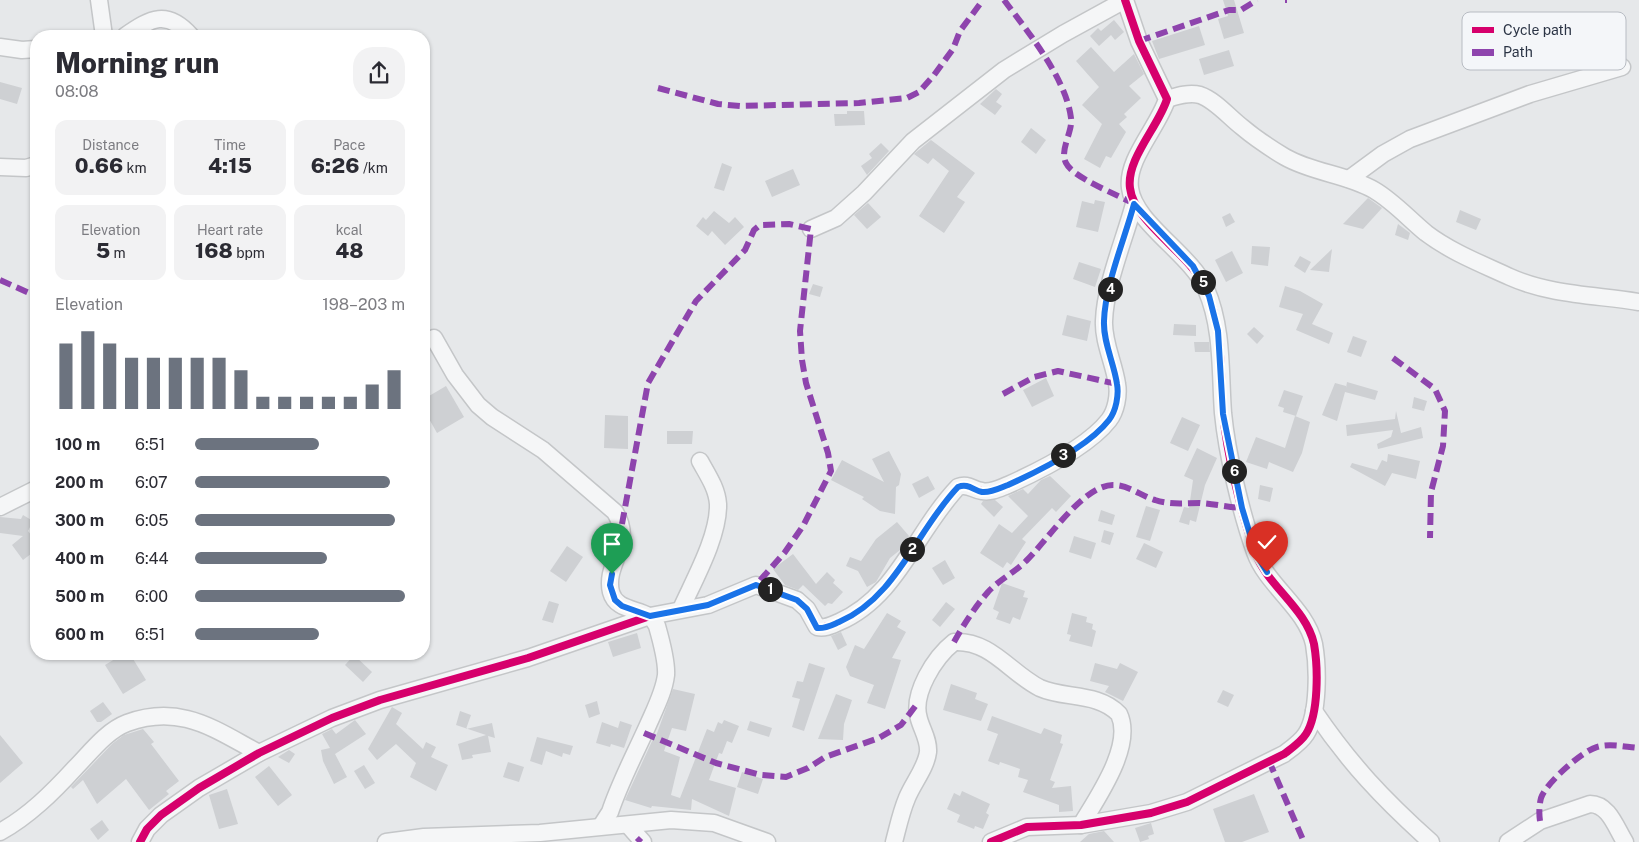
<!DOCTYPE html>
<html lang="en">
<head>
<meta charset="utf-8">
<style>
	body { margin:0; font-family:"Public Sans",sans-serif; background:#f2f2f3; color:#2b2b33; height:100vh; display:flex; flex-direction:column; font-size:19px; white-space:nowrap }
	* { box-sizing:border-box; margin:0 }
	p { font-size:16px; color:#7c7c81 }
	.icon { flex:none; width:28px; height:28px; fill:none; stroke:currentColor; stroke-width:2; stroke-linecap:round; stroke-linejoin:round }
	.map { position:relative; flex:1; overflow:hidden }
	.details { position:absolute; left:30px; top:30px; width:400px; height:630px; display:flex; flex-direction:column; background:#fff; border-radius:20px; box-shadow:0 1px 4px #0004 }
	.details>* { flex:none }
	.pin { position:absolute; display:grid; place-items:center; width:42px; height:42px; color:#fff; margin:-51px -21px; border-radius:50% 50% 50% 0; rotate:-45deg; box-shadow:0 0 5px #0007 }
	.pin .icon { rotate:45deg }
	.km { position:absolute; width:25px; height:25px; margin:-12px; border-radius:50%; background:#222; color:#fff; font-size:14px; line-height:25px; text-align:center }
	.round { display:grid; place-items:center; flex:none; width:52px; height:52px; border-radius:20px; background:#f2f2f3 }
	.overview { display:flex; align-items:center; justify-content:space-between; height:85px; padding:0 25px }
	h1 { font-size:28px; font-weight:800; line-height:38px }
	.figures { display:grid; grid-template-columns:repeat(3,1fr); gap:8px; height:85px; padding:5px 25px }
	.figures div { display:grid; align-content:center; border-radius:12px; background:#f2f2f3; text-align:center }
	.figures b { font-size:21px; font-weight:800 }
	.figures small { font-size:14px; font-weight:400 }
	.figures p { font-size:14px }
	.chart { height:140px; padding:10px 25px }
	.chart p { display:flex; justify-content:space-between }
	.chart svg { width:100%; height:90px; margin-top:5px; stroke:#6c737f; stroke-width:6 }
	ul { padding:0 25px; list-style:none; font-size:16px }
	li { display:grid; grid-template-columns:80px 60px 1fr; align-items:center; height:38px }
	li i { height:12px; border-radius:6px; background:#6c737f }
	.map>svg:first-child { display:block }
	.building { fill:#ced0d3 }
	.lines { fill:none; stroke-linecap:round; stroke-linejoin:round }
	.minor-casing { stroke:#c4c6c8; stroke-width:19 }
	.minor { stroke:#f5f6f7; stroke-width:16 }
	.quiet { stroke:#8e44ad; stroke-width:6; stroke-dasharray:12 6; stroke-linecap:butt }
	.cycleway-casing { stroke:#f4f6f9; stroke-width:11 }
	.cycleway { stroke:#d6006c; stroke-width:8 }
	.route-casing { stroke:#fff; stroke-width:10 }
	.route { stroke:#1a73e8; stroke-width:6 }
	.key { fill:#f4f6f9; stroke:#b8bcc3; stroke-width:1 }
	.key-label { font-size:14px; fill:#2b3445 }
</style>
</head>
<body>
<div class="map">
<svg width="1639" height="842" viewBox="0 0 1639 842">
	<rect width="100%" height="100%" fill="#e6e8ea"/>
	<!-- building -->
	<g class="building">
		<polygon points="1223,0 1234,0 1244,33 1224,39 1218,19 1228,16"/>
		<polygon points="1114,20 1124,32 1115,40 1111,35 1099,46 1090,36 1098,28 1101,31"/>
		<polygon points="1199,26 1205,45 1159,59 1152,41"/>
		<polygon points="1091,47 1114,72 1134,54 1144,74 1129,86 1141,98 1124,114 1127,117 1119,124 1126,132 1111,158 1106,156 1100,168 1084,159 1102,124 1082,105 1099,87 1076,61"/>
		<polygon points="1229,50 1234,66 1204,75 1199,59"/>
		<polygon points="0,82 22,88 17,104 0,99"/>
		<polygon points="996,89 1002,94 996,102 1002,106 995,115 980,104"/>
		<polygon points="847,111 864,111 865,125 835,126 834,114 847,114"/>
		<polygon points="1031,128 1046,140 1036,154 1021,142"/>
		<polygon points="931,140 975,173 957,197 965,202 944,233 919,216 949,171 933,158 928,164 914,154"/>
		<polygon points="881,143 889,151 867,175 861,166 872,158 869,154"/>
		<polygon points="722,163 732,167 724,191 714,188"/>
		<polygon points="793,169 800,185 772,197 765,181"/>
		<polygon points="1368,198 1382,208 1363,229 1343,224"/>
		<polygon points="1095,200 1105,202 1098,232 1076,227 1082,201 1094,204"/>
		<polygon points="868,203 881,217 867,229 854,215"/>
		<polygon points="1460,210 1481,219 1476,230 1456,222"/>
		<polygon points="714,211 729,223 735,217 744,227 725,245 712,231 708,236 696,226 703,217 706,220"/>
		<polygon points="1230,213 1235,222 1226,227 1222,217"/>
		<polygon points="1398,224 1410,233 1408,240 1395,235"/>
		<polygon points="1252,246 1270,247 1268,266 1251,264"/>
		<polygon points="1332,249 1329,272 1310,270"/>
		<polygon points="1232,251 1243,273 1226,282 1215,260"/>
		<polygon points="1300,256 1311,262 1305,273 1294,266"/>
		<polygon points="1079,262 1101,269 1095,287 1073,279"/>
		<polygon points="813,284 823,287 820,297 809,294"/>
		<polygon points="1285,286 1300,291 1323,304 1312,324 1333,333 1329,344 1296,330 1303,314 1279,307"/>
		<polygon points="1067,315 1091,321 1087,341 1062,335"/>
		<polygon points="1174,324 1196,325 1196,336 1173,335"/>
		<polygon points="1254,327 1264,336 1257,344 1247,334"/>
		<polygon points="1353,336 1367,341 1361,357 1347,352"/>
		<polygon points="1194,342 1209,342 1210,352 1195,352"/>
		<polygon points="1046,378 1054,396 1032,407 1023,390"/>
		<polygon points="1347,382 1378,391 1375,400 1345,392 1337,421 1322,415 1335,383 1346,386 1346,388"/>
		<polygon points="446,386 464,417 437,433 424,410 424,399"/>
		<polygon points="1284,390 1303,396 1296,416 1283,412 1284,408 1278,406"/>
		<polygon points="1414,397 1427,401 1424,411 1412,408"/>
		<polygon points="1396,411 1401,433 1421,427 1423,438 1378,449 1377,444 1391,437 1393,430 1347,436 1346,425 1395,419"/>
		<polygon points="605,415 628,416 628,449 604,448"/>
		<polygon points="1295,416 1310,422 1302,453 1293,472 1269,462 1267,469 1246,462 1256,437 1285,448"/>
		<polygon points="1182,417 1200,425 1188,451 1170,443"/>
		<polygon points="667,431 693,431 692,444 667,444"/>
		<polygon points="1197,448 1217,458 1205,485 1196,522 1190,520 1189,525 1179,522 1184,507 1189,508 1193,480 1184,476"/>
		<polygon points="889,451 901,474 899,485 896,487 895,514 880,511 862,499 864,497 831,480 842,460 884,482 872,459"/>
		<polygon points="1388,454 1420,461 1416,479 1392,473 1385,486 1350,467 1352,463 1377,470 1382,460 1387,462"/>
		<polygon points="928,476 935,489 919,498 912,484"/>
		<polygon points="1050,476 1071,496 1056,512 1052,508 1022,539 1026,542 1011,565 1007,562 1003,568 980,553 999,524 1012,533 1028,516 1008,496 1023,489 1028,494 1041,480"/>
		<polygon points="1260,485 1273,488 1270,502 1258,499"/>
		<polygon points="995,500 1003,507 994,517 981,504 983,501"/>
		<polygon points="1146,506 1160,510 1150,541 1136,537"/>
		<polygon points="1101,510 1115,515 1112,525 1098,521"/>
		<polygon points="23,515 33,521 28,531 36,541 36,550 23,560 12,545 23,536 0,533 0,517 21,519"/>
		<polygon points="897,522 909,536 900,550 890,558 876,582 867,587 858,571 846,566 850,557 861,561 876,539"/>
		<polygon points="1104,530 1114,533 1110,545 1101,542"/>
		<polygon points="1074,536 1096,543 1091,559 1069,552"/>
		<polygon points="1144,543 1163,552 1156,568 1136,559"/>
		<polygon points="567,546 583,557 566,582 550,571"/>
		<polygon points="793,554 816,584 827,572 835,580 833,583 843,592 832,604 828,603 825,606 803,585 798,590 785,585 773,569"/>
		<polygon points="945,560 955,578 943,585 932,568"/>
		<polygon points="1002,583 1025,591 1023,597 1028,598 1020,620 1013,617 1010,624 996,619 999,612 993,609"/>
		<polygon points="549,601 559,604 553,623 542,620"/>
		<polygon points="946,602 955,609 940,627 932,620"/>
		<polygon points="887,613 901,621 897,627 906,632 892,658 901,660 885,709 867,703 874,685 850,676 846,667 855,645 864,649"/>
		<polygon points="1072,613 1087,617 1086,622 1093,624 1092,629 1096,631 1092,647 1069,641 1071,635 1067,634"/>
		<polygon points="841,632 847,645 838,650 831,636"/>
		<polygon points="637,633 641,648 613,657 608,642"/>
		<polygon points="123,654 130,654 146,680 123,694 105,665"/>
		<polygon points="354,655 372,672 363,682 345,665"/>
		<polygon points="809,663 825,668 804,731 792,727 800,699 792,697 797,681 803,682"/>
		<polygon points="1095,663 1117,669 1120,663 1138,672 1123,701 1105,692 1109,686 1090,681"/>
		<polygon points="951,684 977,693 975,699 988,704 981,721 943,710"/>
		<polygon points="673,689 695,694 686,731 672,728 664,751 680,757 671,795 680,798 707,729 714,732 718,722 722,724 724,720 739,726 732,743 727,741 722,754 719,753 709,780 736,788 729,816 692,799 691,810 652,806 651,808 625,800 653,739 655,739"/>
		<polygon points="1223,690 1234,695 1228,707 1217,702"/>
		<polygon points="836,694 852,700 844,724 843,740 818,739"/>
		<polygon points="597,701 600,714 589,718 585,705"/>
		<polygon points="103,702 112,714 101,722 97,722 90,711"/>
		<polygon points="392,707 402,713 396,724 423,749 426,742 436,747 431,757 448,765 436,791 410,777 416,763 396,744 377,760 368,749"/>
		<polygon points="460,711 471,715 466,729 492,723 495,738 488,736 491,752 472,755 473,758 462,760 458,744 486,735 456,725"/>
		<polygon points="992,716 1041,734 1044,728 1062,735 1060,743 1063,744 1050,780 1055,782 1052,788 1071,786 1073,811 1059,812 1059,805 1023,792 1028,780 1018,777 1020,769 1000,762 999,765 988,761 998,734 987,730"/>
		<polygon points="355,720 366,734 335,754 347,777 334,784 323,761 321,750 330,748 322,734 332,729 336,734"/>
		<polygon points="620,721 632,725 624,748 611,744 610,747 596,743 602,722 618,728"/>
		<polygon points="750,721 772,728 769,737 747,730"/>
		<polygon points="143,729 154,742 151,744 179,781 166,791 169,794 149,810 126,779 97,804 83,780 73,789 71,787 112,744 124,735"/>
		<polygon points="0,735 23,763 0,783"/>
		<polygon points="537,737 573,746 570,755 563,753 562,757 546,751 542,765 530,761"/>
		<polygon points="289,750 295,754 289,763 278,757"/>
		<polygon points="508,762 524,767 519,782 503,777"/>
		<polygon points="364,765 375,783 365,789 354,771"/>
		<polygon points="269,766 292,795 278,806 255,777"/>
		<polygon points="742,772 763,779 758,794 737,787"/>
		<polygon points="227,789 238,824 219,829 209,795"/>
		<polygon points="962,791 990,804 986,813 989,815 983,829 975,826 974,829 957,822 960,815 947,809 954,793 960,796"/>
		<polygon points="1254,794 1269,832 1242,842 1225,842 1213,809"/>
		<polygon points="102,820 109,830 98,840 90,829"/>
		<polygon points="1151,823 1154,834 1148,836 1149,839 1140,842 1135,828"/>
		<polygon points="1104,831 1114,842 1080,842 1089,834"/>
	</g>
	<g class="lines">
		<!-- minor casing -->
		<g class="minor-casing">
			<g id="minor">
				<polyline points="99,0 104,36"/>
				<path d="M125,36C151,18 167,9 191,36"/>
				<polyline points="0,47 22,50 36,49"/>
				<path d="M1167,99C1177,96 1189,92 1200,95C1215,100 1229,117 1242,127C1255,138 1270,148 1285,157C1313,173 1346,174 1374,190C1393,201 1409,219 1426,233C1451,252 1482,264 1510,277C1550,295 1596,295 1639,302"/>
				<polyline points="0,167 26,168 36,165"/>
				<polyline points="1349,179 1383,154 1410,139 1530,94 1622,67"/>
				<polyline points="811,229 836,218 864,193 913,141 1004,70 1063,34 1125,0"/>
				<path d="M434,338L455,375L478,405L492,417L543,450L615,512C635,545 604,563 611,592C617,615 650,606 657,626C661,640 667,661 666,675C664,692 655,709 648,725C635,754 620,782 610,812L601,826"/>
				<polyline points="0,507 36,489"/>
				<path d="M681,609C694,580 719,536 718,504C717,488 707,474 700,461"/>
				<path d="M1314,711C1350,764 1383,799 1431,842"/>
				<polyline points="628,825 643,842"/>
				<path d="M0,832C29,816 53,792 75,768C90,753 106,731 127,723C146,716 167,714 187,719C212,725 236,741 259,753"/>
				<path d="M140,842L147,829L161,815L199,788L259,753L332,718L380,700L528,658L650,616L708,605L756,585L797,600L807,609L817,627C825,629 832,625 839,622C897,597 916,531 958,487C968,483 973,490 982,491C991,493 1000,488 1008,485C1039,471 1088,447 1109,420C1116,411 1119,395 1117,384C1114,363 1103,342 1104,321C1105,285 1125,238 1134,204"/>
				<polyline points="386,842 424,837 540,833 671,820 714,823 767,842"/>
				<path d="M894,842C898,827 901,812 907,798C913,783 926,768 928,752C929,740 922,730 919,719C911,694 935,657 954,642C991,640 1010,673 1040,688C1064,699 1098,692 1119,714C1134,746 1097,798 1081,825"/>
				<path d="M991,842L1027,827L1081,825L1151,813L1187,802L1284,754C1292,748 1301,742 1306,734C1319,714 1318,667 1314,644C1306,608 1267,586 1255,552C1241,513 1227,454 1223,413C1220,372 1223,328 1206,289C1191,254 1134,223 1130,188C1126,159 1159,126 1167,99L1139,41L1125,0"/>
				<path d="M1508,842L1540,821L1590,804C1609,804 1616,828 1625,842"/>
			</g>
		</g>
		<!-- minor -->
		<use href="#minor" class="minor"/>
		<!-- quiet -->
		<g class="quiet">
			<path d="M1004,0C1028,32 1066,78 1071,118C1073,132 1059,150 1066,163C1073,178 1119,195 1134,204"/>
			<polyline points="1285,0 1287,0"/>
			<polyline points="1139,41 1229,10 1241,10 1257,0"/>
			<polyline points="658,88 718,104 740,106 859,103 907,98 919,92 934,75 953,49 960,31 983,0"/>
			<polyline points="0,280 36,296"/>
			<polyline points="1393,358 1435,389 1445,411 1443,446 1431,492 1430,538"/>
			<polyline points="1003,394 1034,377 1058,371 1117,384"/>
			<polyline points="622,524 648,383 696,301 745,250 754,230 760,225 789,224 811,229 800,331 802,360 806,383 828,453 831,471 803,526 785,552 756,585"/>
			<path d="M954,642C964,624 975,607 988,592C999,580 1015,572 1026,561C1047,541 1083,485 1113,485C1129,485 1141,496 1155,500C1170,505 1184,503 1200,503C1214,504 1228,507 1241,508"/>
			<polyline points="644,733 716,763 761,775 786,777 808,768 825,757 879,738 901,725 917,704"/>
			<polyline points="1269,761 1304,842"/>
			<path d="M1540,821C1539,814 1539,806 1541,798C1546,783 1582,751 1597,747C1610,743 1625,747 1639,748"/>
			<polyline points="637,842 641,838"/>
		</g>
		<!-- cycleway casing -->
		<g class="cycleway-casing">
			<g id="cycleway">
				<path d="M140,842L147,829L161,815L199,788L259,753L332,718L380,700L528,658L650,616L708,605L756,585L797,600L807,609L817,627C825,629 832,625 839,622C897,597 916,531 958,487C968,483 973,490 982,491C991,493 1000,488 1008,485C1039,471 1088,447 1109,420C1116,411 1119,395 1117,384C1114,363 1103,342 1104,321C1105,285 1125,238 1134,204"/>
				<path d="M991,842L1027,827L1081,825L1151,813L1187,802L1284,754C1292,748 1301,742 1306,734C1319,714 1318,667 1314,644C1306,608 1267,586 1255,552C1241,513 1227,454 1223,413C1220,372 1223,328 1206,289C1191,254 1134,223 1130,188C1126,159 1159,126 1167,99L1139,41L1125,0"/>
			</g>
		</g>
		<!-- cycleway -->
		<use href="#cycleway" class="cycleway"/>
	</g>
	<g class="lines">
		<!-- route casing -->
		<g class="route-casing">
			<path id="route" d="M612,574L610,585L615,600L622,606L650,616L708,605L756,585L797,600L807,609L817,628C825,629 832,625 839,622C897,597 916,531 958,487C968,483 973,490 982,492C991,493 1000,488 1008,485C1039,471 1088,447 1109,420C1116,411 1119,395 1117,384C1114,363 1103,342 1104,321C1105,285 1125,238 1134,204L1193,266L1209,296L1218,331L1223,414L1242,508L1256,554L1267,572"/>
		</g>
		<!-- route -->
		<use href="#route" class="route"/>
	</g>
	<!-- legend -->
	<rect x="1462" y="12" width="164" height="58" rx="8" class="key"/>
	<rect x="1472" y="27" width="22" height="6" fill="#d6006c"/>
	<rect x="1472" y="49" width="22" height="7" fill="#8e44ad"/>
	<g class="key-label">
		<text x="1503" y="35">Cycle path</text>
		<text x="1503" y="57">Path</text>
	</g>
</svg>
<div class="pin" style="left:612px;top:574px;background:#1e9e55"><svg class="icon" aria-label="arrive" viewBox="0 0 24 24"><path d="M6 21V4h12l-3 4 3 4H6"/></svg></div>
<div class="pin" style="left:1267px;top:572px;background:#d93025"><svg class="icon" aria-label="check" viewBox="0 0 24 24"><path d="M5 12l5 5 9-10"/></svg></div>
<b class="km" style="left:770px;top:589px">1</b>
<b class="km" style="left:912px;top:549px">2</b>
<b class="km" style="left:1063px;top:455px">3</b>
<b class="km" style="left:1110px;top:289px">4</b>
<b class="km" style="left:1203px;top:282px">5</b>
<b class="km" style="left:1234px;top:471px">6</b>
<section class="details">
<div class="overview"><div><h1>Morning run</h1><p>08:08</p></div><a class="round"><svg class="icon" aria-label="share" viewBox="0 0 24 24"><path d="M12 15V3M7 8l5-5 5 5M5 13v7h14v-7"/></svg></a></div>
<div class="figures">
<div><p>Distance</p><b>0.66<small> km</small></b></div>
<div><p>Time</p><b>4:15</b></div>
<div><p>Pace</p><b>6:26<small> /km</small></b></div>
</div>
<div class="figures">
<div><p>Elevation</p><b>5<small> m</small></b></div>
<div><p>Heart rate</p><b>168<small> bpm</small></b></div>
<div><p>kcal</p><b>48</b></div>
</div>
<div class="chart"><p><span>Elevation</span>198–203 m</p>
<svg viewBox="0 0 160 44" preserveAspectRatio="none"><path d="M5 44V12M15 44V6M25 44V12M35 44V19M45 44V19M55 44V19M65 44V19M75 44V19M85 44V25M95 44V38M105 44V38M115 44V38M125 44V38M135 44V38M145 44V32M155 44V25"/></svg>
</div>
<ul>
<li><b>100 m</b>6:51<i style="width:59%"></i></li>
<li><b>200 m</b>6:07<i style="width:93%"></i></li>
<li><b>300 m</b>6:05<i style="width:95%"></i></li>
<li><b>400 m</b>6:44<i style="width:63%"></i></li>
<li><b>500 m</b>6:00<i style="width:100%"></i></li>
<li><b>600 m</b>6:51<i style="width:59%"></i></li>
</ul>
</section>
</div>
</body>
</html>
